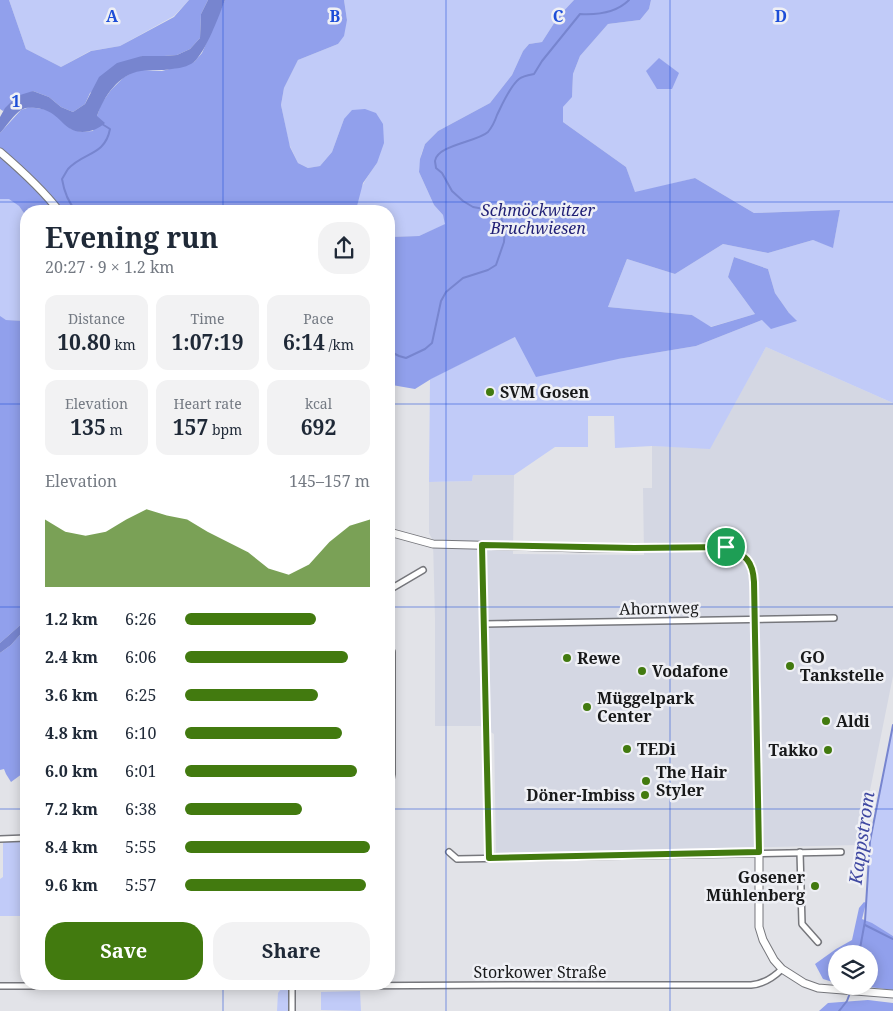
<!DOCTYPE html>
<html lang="en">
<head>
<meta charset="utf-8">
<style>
	body { margin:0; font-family:"Noto Serif",serif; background:#f2f2f3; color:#1f2937; height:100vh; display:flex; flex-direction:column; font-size:19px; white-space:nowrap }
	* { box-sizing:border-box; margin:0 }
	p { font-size:16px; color:#747a83 }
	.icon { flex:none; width:28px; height:28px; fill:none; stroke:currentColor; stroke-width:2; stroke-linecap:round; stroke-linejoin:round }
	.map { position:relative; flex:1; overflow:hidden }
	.panel { position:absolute; left:20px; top:205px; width:375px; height:785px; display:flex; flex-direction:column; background:#fff; border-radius:20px; box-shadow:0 2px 12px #0003 }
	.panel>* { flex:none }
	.controls { position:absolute; left:828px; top:945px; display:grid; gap:10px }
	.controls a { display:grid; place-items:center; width:50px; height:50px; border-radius:50%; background:#fff; box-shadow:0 2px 12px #0003; font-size:25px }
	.pin { position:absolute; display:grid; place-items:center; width:42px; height:42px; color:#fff; margin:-21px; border:2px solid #fff; border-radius:50%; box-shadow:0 1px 5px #0007 }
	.round { display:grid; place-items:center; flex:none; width:52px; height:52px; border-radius:20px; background:#f2f2f3 }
	.overview { display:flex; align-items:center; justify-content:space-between; height:85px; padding:0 25px }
	h1 { font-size:28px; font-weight:700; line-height:38px }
	.figures { display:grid; grid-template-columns:repeat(3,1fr); gap:8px; height:85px; padding:5px 25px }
	.figures div { display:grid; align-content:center; border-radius:12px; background:#f2f2f3; text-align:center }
	.figures b { font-size:21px; font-weight:700 }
	.figures small { font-size:14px; font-weight:400 }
	.figures p { font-size:14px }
	.chart { height:140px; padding:10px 25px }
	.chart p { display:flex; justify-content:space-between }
	.chart svg { width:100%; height:90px; margin-top:5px; fill:#427a0f; opacity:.7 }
	.primary-button { display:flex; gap:10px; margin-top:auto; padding:10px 25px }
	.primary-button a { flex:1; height:58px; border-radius:20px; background:#427a0f; color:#fff; font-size:20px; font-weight:700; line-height:58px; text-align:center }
	.primary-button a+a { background:#f2f2f3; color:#1f2937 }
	ul { padding:0 25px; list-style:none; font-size:16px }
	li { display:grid; grid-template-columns:80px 60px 1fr; align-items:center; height:38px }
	li i { height:12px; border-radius:6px; background:#427a0f }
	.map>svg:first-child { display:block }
	.built { fill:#d4d7e3 }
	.green { fill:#c1cbf8 }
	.forest { fill:#91a0ec }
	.water { fill:#7785cf }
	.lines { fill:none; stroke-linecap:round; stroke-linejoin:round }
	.stream { stroke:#7785cf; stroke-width:2 }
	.minor-casing { stroke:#76777c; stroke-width:8 }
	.secondary-casing { stroke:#76777c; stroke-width:9 }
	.minor { stroke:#fff; stroke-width:5 }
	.secondary { stroke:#fff; stroke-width:7 }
	.route-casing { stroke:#fff; stroke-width:10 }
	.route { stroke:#427a0f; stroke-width:6 }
	.grid { fill:none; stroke:#1d4ed8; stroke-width:1; stroke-opacity:0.55 }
	.poi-dot { fill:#427a0f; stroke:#eff0f5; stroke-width:2 }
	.labels { text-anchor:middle; stroke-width:5; stroke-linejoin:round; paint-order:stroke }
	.park-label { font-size:16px; font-style:italic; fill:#201f75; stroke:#eff0f5 }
	.poi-label { font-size:16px; font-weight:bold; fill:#18191a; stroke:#eff0f5; text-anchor:start }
	.street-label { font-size:16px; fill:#18191a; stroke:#eff0f5 }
	.water-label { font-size:18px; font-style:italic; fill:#3f48a1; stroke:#eff0f5 }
	.grid-label { font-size:16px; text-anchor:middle; font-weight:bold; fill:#1d4ed8; stroke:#eff0f5; stroke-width:5; stroke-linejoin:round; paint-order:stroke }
</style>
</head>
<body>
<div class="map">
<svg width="893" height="1011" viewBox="0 0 893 1011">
	<rect width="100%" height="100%" fill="#e2e3e8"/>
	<!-- built -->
	<polygon class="built" points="766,347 893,403 893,676 859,845 496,853 494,734 480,726 435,726 435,619 433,541 429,533 429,482 472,481 473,475 514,475 513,554 644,555 643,488 652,488 652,446 710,448"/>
	<!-- green -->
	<g class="green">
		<polygon points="9,0 189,0 174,16 120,46 90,51 61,67 26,49"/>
		<path d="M344,0H574L558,17L542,42L529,44L523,51L512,75L490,103L438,131L425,144L421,155L419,172L434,205L443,215L446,224L419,236L389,237V211H358C353,195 368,176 377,163L344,119L332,152L320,166L308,168L298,163L289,144L281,105L284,88L298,60L338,44L347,20Z"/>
		<polygon points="651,0 893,0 893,403 766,347 710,449 652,446 615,448 614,416 588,416 588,447 555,447 514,475 473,475 472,481 429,482 430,379 515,337 618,359 696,346 762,320 789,313 775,293 768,269 734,257 728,277 755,314 710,327 692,315 608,307 627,259 675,274 723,244 768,253 813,240 833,247 840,210 754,213 695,178 635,193 626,167 563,122 563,107 572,96 573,74 580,56 608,24 640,20 649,9"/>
		<polygon points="9,198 19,206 26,216 26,321 6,320 0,317 0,199"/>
		<polygon points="893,725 893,936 865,921 870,841"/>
		<polygon points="3,841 26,841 26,907 25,907 25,916 0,916 0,879 3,877"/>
		<path d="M281,989H287C292,995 290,1004 289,1011H277L278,993Z"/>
		<polygon points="360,991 361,1011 321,1010 321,992"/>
	</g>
	<!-- forest -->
	<g class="forest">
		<polygon points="0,0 9,0 26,49 61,67 91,51 120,46 174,17 189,0 208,0 201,14 200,38 190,49 177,55 164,56 142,56 90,93 85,104 73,112 61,107 49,97 33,91 3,111 0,109"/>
		<polygon points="225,0 344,0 347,20 344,36 338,44 298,60 284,88 281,105 290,147 298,163 308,168 320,166 332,152 344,119 352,110 365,109 376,113 383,124 384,143 377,163 363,183 357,206 358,211 26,211 26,216 19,206 9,199 0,199 0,133 21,110 30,107 48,110 56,115 71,129 81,132 93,131 97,116 101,104 111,90 123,78 133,72 142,70 162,71 194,62 202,53"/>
		<polygon points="574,0 651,0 649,9 640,20 608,24 580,56 573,74 572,97 563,107 563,122 626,167 635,192 695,178 754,213 840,210 833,248 813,240 768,253 723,244 675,274 627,259 608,307 692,315 711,327 755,314 728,277 734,257 768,269 775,293 789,313 797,321 771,329 762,320 696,346 618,359 536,377 515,337 431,379 415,389 392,385 389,391 389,237 419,236 445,224 443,215 434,205 419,172 420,159 425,144 438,131 490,103 512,75 523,51 529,44 542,42 558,17"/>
		<polygon points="659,58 679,73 672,89 657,89 646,71"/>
		<polygon points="0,316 6,320 26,321 26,620 0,643"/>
		<polygon points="26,628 26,771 11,782 6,774 4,769 0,770 0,653 11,645"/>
		<polygon points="864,902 866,903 862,919 872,923 893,936 893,990 861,986 869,986 869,954 836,954 836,983 823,979 815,964 836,949 852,940 859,908"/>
		<polygon points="868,1000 893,1003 893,1011 819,1011 828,1003"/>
	</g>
	<!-- water -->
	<g class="water">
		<path d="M208,0H225C219,16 206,51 194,62C187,67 180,68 172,69C161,71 151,69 141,71C119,74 104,96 97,116L105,123C97,131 80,136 69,128C56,118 55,111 36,108C32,107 25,107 21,110C15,113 5,128 0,133V117L5,108L12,101L20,95L33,91L49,97L61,107L73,112L85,104L99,77L117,63L142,56H164L177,55L190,49L200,38L201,14Z"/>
		<polygon points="26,620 26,628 11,645 0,653 0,643"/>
	</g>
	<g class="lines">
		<!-- stream -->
		<g class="stream">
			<path d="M76,211C68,202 64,191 62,179C64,176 66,172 68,169C83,152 105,156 110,129L102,124"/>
			<path d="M389,345L391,352L399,356L406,358L425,349L432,343L441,301L446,292L463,278L488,270L496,265L504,242L505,228L500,215L495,211L473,207L463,201L452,191L442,173L436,168C436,167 435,162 435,161C437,145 477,142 488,132C492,127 495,121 497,115C502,105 510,86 519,79C523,76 529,75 534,74L542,61L580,14C597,15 617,12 629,0"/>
			<polyline points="865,925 893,939"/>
			<polyline points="859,954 865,921 870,841 893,725"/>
			<polyline points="839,1011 847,1001 850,993"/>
		</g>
		<!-- minor casing -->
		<g class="minor-casing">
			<g id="minor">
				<polyline points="482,545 489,858"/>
				<polyline points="389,590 423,570"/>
				<polyline points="485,624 834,618"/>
				<polyline points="389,789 392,774 392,652"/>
				<polyline points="0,839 26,838"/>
				<polyline points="449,852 457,859 841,852"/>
				<polyline points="800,852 802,924 818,942"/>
				<polyline points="292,984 292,1011"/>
				<path d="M0,986H319L523,985H751C763,984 774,977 782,969"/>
			</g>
		</g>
		<!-- secondary casing -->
		<g class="secondary-casing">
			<g id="secondary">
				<path d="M0,152C21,170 42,189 59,211"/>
				<path d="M389,532L433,544L580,548L726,547C746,555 753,561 754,582L759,852V927L763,940L774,960L782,969L804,983L818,988L893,994"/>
			</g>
		</g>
		<!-- minor -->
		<use href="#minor" class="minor"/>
		<!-- secondary -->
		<use href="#secondary" class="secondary"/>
	</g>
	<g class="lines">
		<!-- route casing -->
		<g class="route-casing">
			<path id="route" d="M482,545L634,548L726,547C746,555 753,561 754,582L759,852L489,858Z"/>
		</g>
		<!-- route -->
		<use href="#route" class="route"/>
	</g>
	<!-- grid -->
	<path class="grid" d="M223,0V211M446,0V1011M670,0V1011M0,202H893M0,404H26M389,404H893M0,607H26M389,607H893M0,809H26M389,809H893M223,984V1011"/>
	<!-- markers -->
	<g class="poi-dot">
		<circle cx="490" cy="392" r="5"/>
		<circle cx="567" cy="658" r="5"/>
		<circle cx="790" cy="666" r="5"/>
		<circle cx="642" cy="671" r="5"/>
		<circle cx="587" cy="707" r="5"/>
		<circle cx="826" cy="721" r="5"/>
		<circle cx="627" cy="749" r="5"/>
		<circle cx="828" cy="750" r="5"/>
		<circle cx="646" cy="781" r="5"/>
		<circle cx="645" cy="795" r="5"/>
		<circle cx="815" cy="886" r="5"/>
	</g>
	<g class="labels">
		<!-- park labels -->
		<g class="park-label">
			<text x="538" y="216">Schmöckwitzer<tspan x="538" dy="18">Bruchwiesen</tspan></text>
		</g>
		<!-- poi labels -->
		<g class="poi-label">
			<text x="500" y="398">SVM Gosen</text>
			<text x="800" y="663">GO<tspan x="800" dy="18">Tankstelle</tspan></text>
			<text x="577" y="664">Rewe</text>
			<text x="652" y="677">Vodafone</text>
			<text x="597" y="704">Müggelpark<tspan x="597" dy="18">Center</tspan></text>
			<text x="836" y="727">Aldi</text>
			<text x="637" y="755">TEDi</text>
			<text x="818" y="756" text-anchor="end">Takko</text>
			<text x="656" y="778">The Hair<tspan x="656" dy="18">Styler</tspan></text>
			<text x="635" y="801" text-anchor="end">Döner-Imbiss</text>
			<text x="805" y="883" text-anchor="end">Gosener<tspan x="805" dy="18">Mühlenberg</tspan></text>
		</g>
		<!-- street labels -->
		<g class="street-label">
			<text transform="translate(659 608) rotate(-1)" y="6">Ahornweg</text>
			<text x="540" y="978">Storkower Straße</text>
		</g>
		<!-- water labels -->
		<g class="water-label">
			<text transform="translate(862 838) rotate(-82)" y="6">Kappstrom</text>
		</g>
	</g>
	<g class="grid-label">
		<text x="112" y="22">A</text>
		<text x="335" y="22">B</text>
		<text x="558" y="22">C</text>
		<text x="781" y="22">D</text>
		<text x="16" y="107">1</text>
	</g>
</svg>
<div class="controls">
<a><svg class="icon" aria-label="layers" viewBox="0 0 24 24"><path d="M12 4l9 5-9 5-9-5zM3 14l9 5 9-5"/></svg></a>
</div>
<div class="pin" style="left:726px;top:547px;background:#1e9e55"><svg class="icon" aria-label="arrive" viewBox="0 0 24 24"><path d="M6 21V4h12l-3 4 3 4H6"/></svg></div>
<section class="panel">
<div class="overview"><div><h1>Evening run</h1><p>20:27 · 9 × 1.2 km</p></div><a class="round"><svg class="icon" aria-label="share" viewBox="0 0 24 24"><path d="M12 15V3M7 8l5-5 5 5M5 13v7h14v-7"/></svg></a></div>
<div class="figures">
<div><p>Distance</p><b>10.80<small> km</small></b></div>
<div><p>Time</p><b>1:07:19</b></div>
<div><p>Pace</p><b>6:14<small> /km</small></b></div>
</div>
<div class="figures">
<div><p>Elevation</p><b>135<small> m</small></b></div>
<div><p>Heart rate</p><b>157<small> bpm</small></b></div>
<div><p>kcal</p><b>692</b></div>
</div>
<div class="chart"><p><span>Elevation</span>145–157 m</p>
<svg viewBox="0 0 160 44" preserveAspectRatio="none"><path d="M0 44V11L10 17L20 19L30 17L40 11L50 6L60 9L70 11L80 17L90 22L100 27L110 35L120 38L130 33L140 22L150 14L160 11V44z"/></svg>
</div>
<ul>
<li><b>1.2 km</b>6:26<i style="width:71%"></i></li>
<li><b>2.4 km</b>6:06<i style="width:88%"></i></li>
<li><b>3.6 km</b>6:25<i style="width:72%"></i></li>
<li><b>4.8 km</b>6:10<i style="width:85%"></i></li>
<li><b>6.0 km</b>6:01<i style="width:93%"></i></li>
<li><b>7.2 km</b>6:38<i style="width:63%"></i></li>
<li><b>8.4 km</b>5:55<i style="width:100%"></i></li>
<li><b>9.6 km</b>5:57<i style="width:98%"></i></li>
</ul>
<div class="primary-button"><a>Save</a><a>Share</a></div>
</section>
</div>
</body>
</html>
